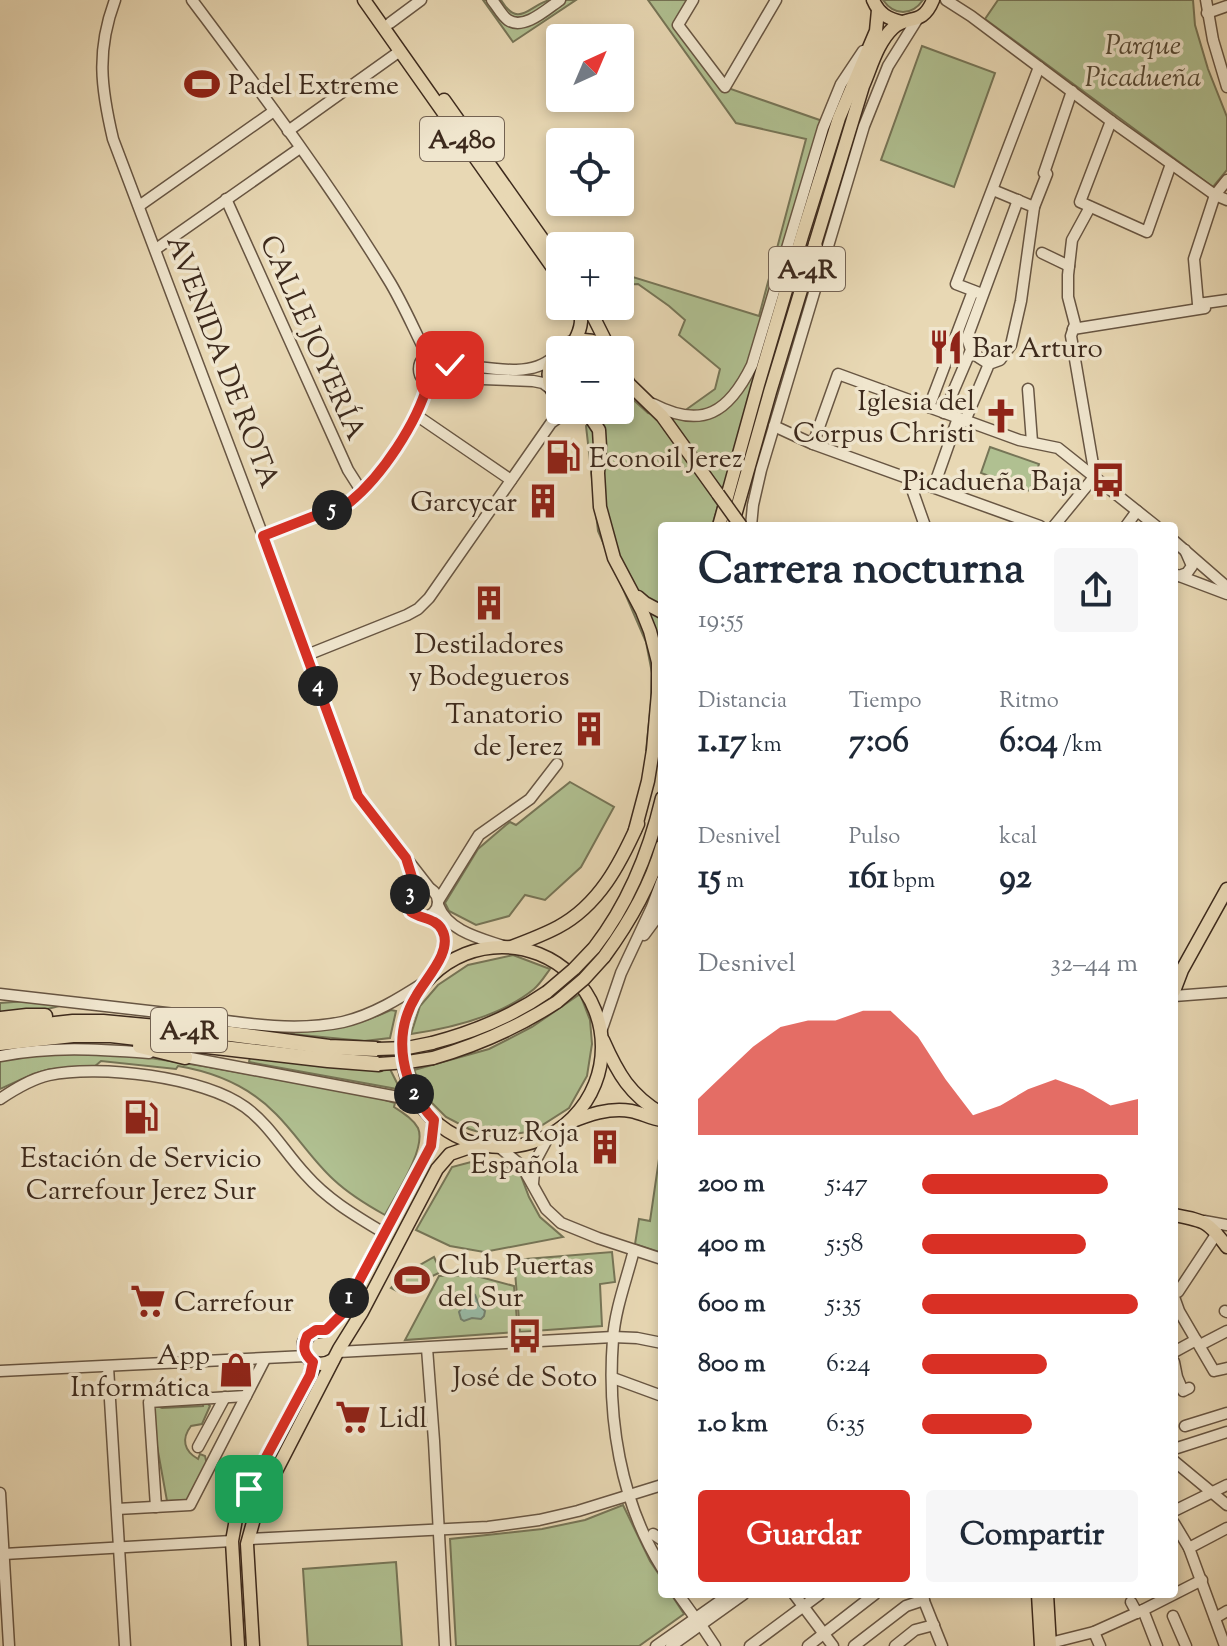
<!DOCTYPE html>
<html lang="es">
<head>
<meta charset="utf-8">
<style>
	body { margin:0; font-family:"Sorts Mill Goudy",serif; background:#f6f6f7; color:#1f2937; height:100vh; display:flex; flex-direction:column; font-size:30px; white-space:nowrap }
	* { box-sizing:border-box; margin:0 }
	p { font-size:26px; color:#747a83 }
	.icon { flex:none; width:44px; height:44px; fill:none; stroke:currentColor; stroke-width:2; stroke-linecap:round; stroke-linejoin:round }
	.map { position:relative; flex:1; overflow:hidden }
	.side { position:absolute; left:658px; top:522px; width:520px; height:1076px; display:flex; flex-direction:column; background:#fff; border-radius:8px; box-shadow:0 4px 12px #0003 }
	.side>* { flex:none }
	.needle { width:52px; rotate:44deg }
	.tools { position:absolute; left:546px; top:24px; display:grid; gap:16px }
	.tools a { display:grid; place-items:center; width:88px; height:88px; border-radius:8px; background:#fff; box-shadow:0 4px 12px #0003; font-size:40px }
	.pin { position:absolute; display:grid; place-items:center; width:68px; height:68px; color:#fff; margin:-34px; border-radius:16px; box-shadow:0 4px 12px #0006 }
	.km { position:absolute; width:40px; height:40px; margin:-20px; border-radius:50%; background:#222; color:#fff; font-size:22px; line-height:40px; text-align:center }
	.round { display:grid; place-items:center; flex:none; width:84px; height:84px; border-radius:8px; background:#f6f6f7 }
	.head { display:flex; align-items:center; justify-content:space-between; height:136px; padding:0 40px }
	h1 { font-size:44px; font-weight:700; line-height:60px }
	.stats { display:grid; grid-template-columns:repeat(3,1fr); gap:12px; height:136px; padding:8px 40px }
	.stats div { display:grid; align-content:center }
	.stats b { font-size:34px; font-weight:700 }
	.stats small { font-size:22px; font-weight:400 }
	.stats p { font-size:22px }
	.chart { height:224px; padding:16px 40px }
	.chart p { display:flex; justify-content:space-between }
	.chart svg { width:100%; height:144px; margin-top:8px; fill:#d93025; opacity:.7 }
	.primary-button { display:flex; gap:16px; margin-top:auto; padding:16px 40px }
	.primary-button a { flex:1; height:92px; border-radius:8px; background:#d93025; color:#fff; font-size:32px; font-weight:700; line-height:92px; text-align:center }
	.primary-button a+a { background:#f6f6f7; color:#1f2937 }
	ul { padding:0 40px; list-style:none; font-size:26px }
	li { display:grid; grid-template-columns:128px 96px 1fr; align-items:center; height:60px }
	li i { height:20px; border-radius:10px; background:#d93025 }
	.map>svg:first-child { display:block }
	.green { fill:#b0c091; stroke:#767557; stroke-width:2 }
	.water { fill:#98bba7; stroke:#748170; stroke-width:2 }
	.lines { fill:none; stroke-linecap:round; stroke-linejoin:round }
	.minor-casing { stroke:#685643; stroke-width:13 }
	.major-casing { stroke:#3d2a1d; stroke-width:15 }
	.highway-casing { stroke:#3d2a1d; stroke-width:17 }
	.minor { stroke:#f0e6ce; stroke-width:10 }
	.major { stroke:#e8d8b4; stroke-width:12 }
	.highway { stroke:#e8d8b4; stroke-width:14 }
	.major-bridge-casing { stroke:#3d2a1d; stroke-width:15; stroke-linecap:butt }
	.major-bridge { stroke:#e8d8b4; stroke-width:12 }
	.route-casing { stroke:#fff; stroke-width:16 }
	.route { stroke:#d93025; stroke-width:10 }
	.labels { text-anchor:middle; stroke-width:7; stroke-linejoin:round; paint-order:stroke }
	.shield { fill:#f0e6ce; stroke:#736252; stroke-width:2 }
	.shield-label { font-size:26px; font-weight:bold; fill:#3d2a1d }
	.park-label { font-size:28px; font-style:italic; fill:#544834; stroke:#f0e6ce }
	.poi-label { font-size:28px; fill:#3d2a1d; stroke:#f0e6ce; text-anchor:start }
	.street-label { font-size:28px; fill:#3d2a1d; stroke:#f0e6ce }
</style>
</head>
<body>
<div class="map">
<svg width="1227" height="1646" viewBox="0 0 1227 1646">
	<rect width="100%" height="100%" fill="#e8d8b4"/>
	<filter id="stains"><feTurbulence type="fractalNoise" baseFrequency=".0025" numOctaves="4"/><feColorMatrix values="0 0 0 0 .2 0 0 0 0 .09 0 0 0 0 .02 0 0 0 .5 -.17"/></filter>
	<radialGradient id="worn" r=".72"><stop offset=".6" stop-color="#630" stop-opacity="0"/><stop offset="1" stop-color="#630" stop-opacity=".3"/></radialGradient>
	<!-- green -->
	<g class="green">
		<path d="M483,0H501C519,30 530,4 550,0C558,0 568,0 576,0L513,42Z"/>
		<polygon points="648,0 693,0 678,25 725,87 831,124 712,526 662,526 662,717 646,751 651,703 652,673 646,642 598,531 586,426 608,410 620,410 620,400 627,394 648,413 673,419 715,389 720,369 679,335 685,320 669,306 638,284 620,285 620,273 759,316 806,139 736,123"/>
		<path d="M883,0H923C912,16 894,16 883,0Z"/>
		<polygon points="998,0 1193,0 1195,25 1208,69 1227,117 1227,170 1213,187 985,19"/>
		<polygon points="922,46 995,73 954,187 881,160"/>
		<circle cx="435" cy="369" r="12"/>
		<polygon points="990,447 1039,464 1030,491 981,473"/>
		<polygon points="570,782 614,807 581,867 545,900 525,895 509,916 476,925 449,911 445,903 478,849 506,825 510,822 516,825"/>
		<path d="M513,955L550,969C545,976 540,984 534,989C501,1016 452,1028 411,1034L420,1006L438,985L468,965Z"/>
		<polygon points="580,994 590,1020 592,1044 587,1076 569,1108 533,1131 495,1137 469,1129 446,1117 425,1096 414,1070 489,1049 532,1027"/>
		<polygon points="27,1001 63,1005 40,1011 0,1014 0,1003"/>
		<path d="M391,1010L396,1011L390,1038L364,1041L291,1034C302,1028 316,1031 329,1029C351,1027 371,1019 391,1010Z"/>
		<path d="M36,1052L117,1053L203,1066L375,1097L395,1103L394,1107C403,1113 413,1119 418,1128C427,1148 395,1196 385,1215C367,1205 349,1194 334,1180C312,1160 297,1135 276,1114C250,1087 214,1072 178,1066L176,1069L101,1061L94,1067L50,1069L33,1074L0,1089V1061Z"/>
		<polygon points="250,1057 368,1070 390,1069 397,1083 397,1089 249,1062"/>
		<polygon points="659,1159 662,1159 662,1253 635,1244 639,1219 650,1221"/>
		<polygon points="471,1162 500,1163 521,1176 529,1197 540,1217 563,1237 484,1252 450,1246 416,1230 452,1167"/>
		<polygon points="612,1252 615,1282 600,1284 602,1326 520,1332 514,1260"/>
		<polygon points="434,1257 441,1272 413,1285 405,1295 391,1288 404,1274"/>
		<polygon points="473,1275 514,1286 518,1332 405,1340 439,1276"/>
		<path d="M204,1399L210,1406L202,1424L191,1426C181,1439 184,1451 198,1459L200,1454L205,1456L208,1469L193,1500L167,1501L149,1402L162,1408L203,1406Z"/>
		<polygon points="623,1505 650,1561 662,1579 662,1594 671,1594 684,1614 639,1646 456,1646 450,1539 542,1529 585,1520"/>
		<polygon points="396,1562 402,1646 308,1646 303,1569"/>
	</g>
	<!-- water -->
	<polygon class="water" points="472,1293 475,1295 479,1305 485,1311 484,1316 481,1319 472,1318 464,1321 461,1319 459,1312 464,1305 466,1296"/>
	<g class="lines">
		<!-- minor casing -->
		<g class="minor-casing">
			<g id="minor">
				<path d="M115,0C96,51 101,88 113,139L263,536L358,796L431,890"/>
				<path d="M192,0C260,91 329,182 388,279C403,303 414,330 427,355"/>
				<path d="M492,0C497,6 502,16 508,20C524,31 548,8 560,0"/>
				<polyline points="693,0 678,25 725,87 776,0"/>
				<polyline points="946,0 971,16 1111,121 1215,195 1227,200"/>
				<polyline points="1206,0 1213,40 1227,87"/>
				<polyline points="1207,13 1227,6"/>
				<polyline points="390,23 421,0"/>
				<polyline points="1111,121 1080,202 1147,232 1171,164"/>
				<polyline points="288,131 400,51"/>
				<polyline points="1227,180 1215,195 1194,259 1198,304 1227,300"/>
				<polyline points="993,190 1034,207"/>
				<polyline points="226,199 348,470 362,492"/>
				<polyline points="139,206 274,111"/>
				<polyline points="156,249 300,148"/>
				<polyline points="1042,253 1069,266"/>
				<polyline points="982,294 956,284 1039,67"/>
				<polyline points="1073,329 1205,308"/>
				<polyline points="971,350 972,353 989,364"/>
				<circle cx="435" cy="369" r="16"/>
				<path d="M448,361L457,364C485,367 531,379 553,357"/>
				<polyline points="446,380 456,378 533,381 543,383 551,389"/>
				<polyline points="1028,389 1032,442"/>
				<path d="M653,404C703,430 729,412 752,365L823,128L841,84L863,51"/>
				<polyline points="929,407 973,291"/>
				<polyline points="944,413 971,350 967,338 1018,200"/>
				<polyline points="416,415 511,480"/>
				<polyline points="965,421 989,364 1000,360 1011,345 1021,301 1034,207 1047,174 1044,173 1072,91"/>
				<polyline points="774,426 813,444 1040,526"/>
				<polyline points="813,444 838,374 1019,440 1058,448 1156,526"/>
				<polyline points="915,480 913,492 925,526"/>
				<polyline points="934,486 958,418"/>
				<polyline points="751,526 753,505 761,470 864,126 888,66 918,18"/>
				<polyline points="1054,526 1095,476 1071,336 1075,324 1068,297 1068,275 1072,240 1090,207"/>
				<polyline points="1126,526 1137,511"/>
				<path d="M263,536L350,502C382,476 417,423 428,383"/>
				<polyline points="1174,541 1227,587"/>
				<polyline points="1174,574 1227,594"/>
				<polyline points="1179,576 1187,573 1192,566 1185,550"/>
				<polyline points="307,655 407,615 418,609 429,598 551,423 569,410"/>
				<polyline points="407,860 412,877 411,893"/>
				<circle cx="423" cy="902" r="15"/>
				<polyline points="438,901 479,835 530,799 557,764"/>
				<path d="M438,905C448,931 479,938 503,946"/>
				<path d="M424,917C456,932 443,949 433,974"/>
				<polyline points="644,935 658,916 662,903"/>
				<path d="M0,994C61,1001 122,1008 184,1015C235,1022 291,1033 343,1022C373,1015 400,998 425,982"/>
				<polyline points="1174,996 1227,992"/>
				<polyline points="602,1029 621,973 652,907 662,880"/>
				<path d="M0,1056C52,1046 96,1049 149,1053"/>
				<polyline points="180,1056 398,1097 424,1109"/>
				<path d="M0,1099C15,1089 31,1079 49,1075C99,1064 203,1077 245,1107C270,1125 285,1153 306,1175C328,1200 356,1216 384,1233"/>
				<polyline points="499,1147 522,1166 546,1209 561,1223 598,1238 662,1259"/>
				<polyline points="533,1183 535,1162 550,1134"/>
				<polyline points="1204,1221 1227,1225"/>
				<path d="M634,1250C627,1278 615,1309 613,1339C607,1417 620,1501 662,1568"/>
				<polyline points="1174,1293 1178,1292 1217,1233"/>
				<polyline points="1174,1297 1179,1311 1214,1371 1227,1368"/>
				<polyline points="1225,1311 1227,1312"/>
				<polyline points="1200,1345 1227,1331"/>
				<polyline points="427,1348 434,1441 445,1646"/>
				<polyline points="338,1352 613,1337 637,1338 662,1343"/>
				<polyline points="1174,1352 1196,1340"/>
				<polyline points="1174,1362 1177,1377 1183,1391 1189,1388"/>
				<polyline points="108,1367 125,1646"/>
				<polyline points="0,1371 306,1356"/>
				<polyline points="613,1378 662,1396"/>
				<polyline points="1185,1426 1227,1413"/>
				<polyline points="198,1447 225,1397"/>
				<polyline points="1174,1449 1227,1432"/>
				<polyline points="1174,1461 1227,1505"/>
				<polyline points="0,1493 9,1646"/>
				<polyline points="156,1507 149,1402 246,1396"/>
				<polyline points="117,1509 190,1505 265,1359"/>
				<polyline points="1174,1511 1227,1485"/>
				<polyline points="1174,1523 1189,1548 1225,1646"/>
				<polyline points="653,1534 662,1540"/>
				<polyline points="249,1539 488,1527 539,1520 578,1511 662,1485"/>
				<polyline points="1189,1548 1227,1528"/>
				<polyline points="4,1554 232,1541"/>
				<polyline points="678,1594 696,1619"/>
				<polyline points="794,1594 833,1646"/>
				<polyline points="922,1596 942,1646"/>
				<polyline points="1131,1602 1137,1613"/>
				<polyline points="1143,1610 1157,1646"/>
				<polyline points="1173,1616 1186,1646"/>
				<polyline points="1215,1618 1227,1611"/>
				<polyline points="701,1625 715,1646"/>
				<polyline points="1094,1632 1100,1646"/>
				<polyline points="1050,1643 1094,1632 1143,1610 1202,1580"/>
				<polyline points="656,1646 730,1594"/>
				<polyline points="671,1646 744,1594"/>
				<polyline points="750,1646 820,1594"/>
				<polyline points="808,1646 875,1594"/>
				<polyline points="854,1646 906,1606 924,1600"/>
				<polyline points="895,1646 915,1630 934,1625"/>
			</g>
		</g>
		<!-- major casing -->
		<g class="major-casing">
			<g id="major">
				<polyline points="364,0 560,278"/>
				<path d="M873,0C879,14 888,19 902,22"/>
				<polyline points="444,100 560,264"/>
				<polyline points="815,244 822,267"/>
				<polyline points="588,306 608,346"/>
				<path d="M575,340C581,329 584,318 578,306"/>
				<polyline points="621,368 629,384 662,416 718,494"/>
				<path d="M560,402C527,366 572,319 611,350"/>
				<polyline points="581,412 591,418 599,430 600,447 598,473 600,507 614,558 642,611 650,631 658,662 658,693 653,750 648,781 635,830"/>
				<polyline points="719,526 758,385 802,236 839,118 876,31 878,10"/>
				<path d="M732,526L770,392L863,86C871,68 877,43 893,28C908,14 922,27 933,0"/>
				<polyline points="638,597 645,603 662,612"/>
				<path d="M511,947C527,941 543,935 558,927C599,905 620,864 638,824"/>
				<circle cx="502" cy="1047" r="100"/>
				<path d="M594,948C629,903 649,853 662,798"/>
				<path d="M604,957C629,923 650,887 662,846"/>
				<polyline points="1174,991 1182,970 1227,889"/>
				<path d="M603,1040C618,1074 630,1095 662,1114"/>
				<path d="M432,1043C474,1032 511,1017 547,992"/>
				<path d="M433,1058C478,1045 517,1028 557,1002"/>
				<path d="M568,1123C588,1115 609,1107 631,1111C642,1113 651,1119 662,1120"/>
				<path d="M1174,1215C1205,1221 1208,1221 1227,1247"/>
				<path d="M333,1360C318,1369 303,1361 304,1342L312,1332L326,1330L341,1315L431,1146L434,1120"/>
				<polyline points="1038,1594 1041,1646"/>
				<polyline points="1047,1594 1050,1646"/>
				<polyline points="238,1646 232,1541 236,1519 249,1489 310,1375 313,1362"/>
				<polyline points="253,1646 247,1544 257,1508 339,1349 362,1312 437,1169 450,1154 479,1144"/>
			</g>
		</g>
		<!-- highway casing -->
		<g class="highway-casing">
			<g id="highway">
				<polyline points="0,1019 27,1016 45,1016"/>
				<polyline points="0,1030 73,1022 103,1022 231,1034 329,1047 377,1049"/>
				<polyline points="0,1043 73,1035 111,1035 328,1060 379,1064"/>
				<polyline points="140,1046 185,1057"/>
			</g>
		</g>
		<!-- minor -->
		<use href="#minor" class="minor"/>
		<!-- major -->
		<use href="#major" class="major"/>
		<!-- highway -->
		<use href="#highway" class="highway"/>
		<!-- major-bridge casing -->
		<g class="major-bridge-casing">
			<g id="major-bridge">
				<polyline points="718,494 741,526"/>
				<polyline points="547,992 574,969 594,948"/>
				<polyline points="557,1002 584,979 604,957"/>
				<polyline points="377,1049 407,1048 432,1043"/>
				<polyline points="379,1064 408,1062 433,1058"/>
			</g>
		</g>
		<!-- major-bridge -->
		<use href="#major-bridge" class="major-bridge"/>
	</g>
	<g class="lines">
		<!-- route casing -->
		<g class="route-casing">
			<path id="route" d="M249,1489L310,1375L313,1362C304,1354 302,1347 307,1336L316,1330H326L341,1315L431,1146L434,1120C402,1086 391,1037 416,996C425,979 454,951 442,930C436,918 421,919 411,912L408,903L411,893L412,877L406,858L358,796L263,536L350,502C382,476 417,423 428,383C441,387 451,379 450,365"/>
		</g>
		<!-- route -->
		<use href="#route" class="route"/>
	</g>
	<!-- icons -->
	<defs>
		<g id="stadium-bare" transform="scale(2.76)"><path d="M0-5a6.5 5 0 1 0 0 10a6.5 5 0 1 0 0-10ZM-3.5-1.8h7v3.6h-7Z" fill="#8f2418" stroke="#f0e6ce" stroke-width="2.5" paint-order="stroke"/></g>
		<g id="restaurant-bare" transform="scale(2.76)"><path d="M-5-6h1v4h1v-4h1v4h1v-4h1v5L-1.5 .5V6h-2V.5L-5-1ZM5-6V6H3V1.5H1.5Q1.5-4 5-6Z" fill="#8f2418" stroke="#f0e6ce" stroke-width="2.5" paint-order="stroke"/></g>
		<g id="church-bare" transform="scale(2.76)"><path d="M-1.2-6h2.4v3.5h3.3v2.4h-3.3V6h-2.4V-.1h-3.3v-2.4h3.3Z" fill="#8f2418" stroke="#f0e6ce" stroke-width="2.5" paint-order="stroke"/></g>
		<g id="fuel-bare" transform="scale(2.76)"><path d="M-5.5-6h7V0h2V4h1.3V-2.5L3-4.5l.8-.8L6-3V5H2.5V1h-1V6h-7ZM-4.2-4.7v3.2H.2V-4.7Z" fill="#8f2418" stroke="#f0e6ce" stroke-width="2.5" paint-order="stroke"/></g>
		<g id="bus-bare" transform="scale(2.76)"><path d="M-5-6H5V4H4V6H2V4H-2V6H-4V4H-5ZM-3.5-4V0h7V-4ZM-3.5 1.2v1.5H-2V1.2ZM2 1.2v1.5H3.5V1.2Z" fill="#8f2418" stroke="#f0e6ce" stroke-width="2.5" paint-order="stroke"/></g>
		<g id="building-bare" transform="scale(2.76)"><path d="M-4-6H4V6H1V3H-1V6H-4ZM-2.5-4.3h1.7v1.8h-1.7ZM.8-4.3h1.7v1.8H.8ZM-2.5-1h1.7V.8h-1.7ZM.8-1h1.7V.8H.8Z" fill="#8f2418" stroke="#f0e6ce" stroke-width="2.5" paint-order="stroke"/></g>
		<g id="supermarket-bare" transform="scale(2.76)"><path d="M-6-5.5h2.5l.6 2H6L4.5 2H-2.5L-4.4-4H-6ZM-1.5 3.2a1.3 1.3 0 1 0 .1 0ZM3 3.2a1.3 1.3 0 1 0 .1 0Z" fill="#8f2418" stroke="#f0e6ce" stroke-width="2.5" paint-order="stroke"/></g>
		<g id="shop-bare" transform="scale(2.76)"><path d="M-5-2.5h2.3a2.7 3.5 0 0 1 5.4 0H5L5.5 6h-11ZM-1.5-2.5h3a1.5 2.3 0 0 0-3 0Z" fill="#8f2418" stroke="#f0e6ce" stroke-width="2.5" paint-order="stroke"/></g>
	</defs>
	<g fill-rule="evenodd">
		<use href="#stadium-bare" x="202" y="84"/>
		<use href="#restaurant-bare" x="946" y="347"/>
		<use href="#church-bare" x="1001" y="416"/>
		<use href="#fuel-bare" x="563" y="457"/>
		<use href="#bus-bare" x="1108" y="480"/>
		<use href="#building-bare" x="543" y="501"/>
		<use href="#building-bare" x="489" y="603"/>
		<use href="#building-bare" x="589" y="729"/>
		<use href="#fuel-bare" x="141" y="1117"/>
		<use href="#building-bare" x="605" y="1147"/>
		<use href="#stadium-bare" x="412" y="1280"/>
		<use href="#supermarket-bare" x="148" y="1301"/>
		<use href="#bus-bare" x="525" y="1336"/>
		<use href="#shop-bare" x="236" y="1370"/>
		<use href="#supermarket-bare" x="353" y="1417"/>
	</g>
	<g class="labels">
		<!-- shield labels -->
		<g class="shield">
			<rect x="420" y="117" width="84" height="44" rx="6"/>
			<rect x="769" y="247" width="76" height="44" rx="6"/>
			<rect x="151" y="1008" width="76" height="44" rx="6"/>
		</g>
		<g class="shield-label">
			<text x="462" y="148">A-480</text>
			<text x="807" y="278">A-4R</text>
			<text x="189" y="1039">A-4R</text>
		</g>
		<!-- park labels -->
		<g class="park-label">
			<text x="1143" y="54">Parque<tspan x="1143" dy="32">Picadueña</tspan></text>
		</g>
		<!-- poi labels -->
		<g class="poi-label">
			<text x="228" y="94">Padel Extreme</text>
			<text x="972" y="357">Bar Arturo</text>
			<text x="975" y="410" text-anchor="end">Iglesia del<tspan x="975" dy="32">Corpus Christi</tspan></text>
			<text x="589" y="467">Econoil Jerez</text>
			<text x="1082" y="490" text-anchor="end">Picadueña Baja</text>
			<text x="517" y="511" text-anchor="end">Garcycar</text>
			<text x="489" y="653" text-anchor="middle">Destiladores<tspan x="489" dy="32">y Bodegueros</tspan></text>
			<text x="563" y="723" text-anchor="end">Tanatorio<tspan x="563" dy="32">de Jerez</tspan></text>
			<text x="579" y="1141" text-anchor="end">Cruz Roja<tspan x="579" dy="32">Española</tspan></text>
			<text x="141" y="1167" text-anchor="middle">Estación de Servicio<tspan x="141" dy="32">Carrefour Jerez Sur</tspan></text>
			<text x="438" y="1274">Club Puertas<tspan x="438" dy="32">del Sur</tspan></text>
			<text x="174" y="1311">Carrefour</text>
			<text x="210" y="1364" text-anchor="end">App<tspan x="210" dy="32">Informática</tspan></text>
			<text x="525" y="1386" text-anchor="middle">José de Soto</text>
			<text x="379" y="1427">Lidl</text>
		</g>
		<!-- street labels -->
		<g class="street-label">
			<text transform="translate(314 337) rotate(66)" y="10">CALLE JOYERÍA</text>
			<text transform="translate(224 361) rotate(69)" y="10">AVENIDA DE ROTA</text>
		</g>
	</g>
	<rect width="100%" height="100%" filter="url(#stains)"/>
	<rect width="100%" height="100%" fill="url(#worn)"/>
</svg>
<div class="tools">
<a><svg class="needle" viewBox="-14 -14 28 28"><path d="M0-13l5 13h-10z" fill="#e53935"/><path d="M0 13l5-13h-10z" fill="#747a83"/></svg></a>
<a><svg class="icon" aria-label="locate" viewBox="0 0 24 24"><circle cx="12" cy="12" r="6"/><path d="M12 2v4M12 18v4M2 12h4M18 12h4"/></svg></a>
<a>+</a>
<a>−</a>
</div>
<div class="pin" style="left:249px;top:1489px;background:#1e9e55"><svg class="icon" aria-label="arrive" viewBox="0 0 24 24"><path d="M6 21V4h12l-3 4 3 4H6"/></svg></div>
<div class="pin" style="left:450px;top:365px;background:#d93025"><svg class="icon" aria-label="check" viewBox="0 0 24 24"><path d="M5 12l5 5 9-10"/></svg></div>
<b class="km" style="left:349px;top:1298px">1</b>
<b class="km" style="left:414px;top:1094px">2</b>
<b class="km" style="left:410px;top:894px">3</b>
<b class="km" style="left:318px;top:686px">4</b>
<b class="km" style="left:332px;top:510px">5</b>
<section class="side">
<div class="head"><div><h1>Carrera nocturna</h1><p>19:55</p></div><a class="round"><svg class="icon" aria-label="share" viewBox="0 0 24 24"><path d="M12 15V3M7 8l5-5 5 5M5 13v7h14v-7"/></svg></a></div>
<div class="stats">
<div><p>Distancia</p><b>1.17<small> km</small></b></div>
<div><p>Tiempo</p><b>7:06</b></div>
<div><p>Ritmo</p><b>6:04<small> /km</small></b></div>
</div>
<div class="stats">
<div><p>Desnivel</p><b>15<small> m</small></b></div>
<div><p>Pulso</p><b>161<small> bpm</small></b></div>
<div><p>kcal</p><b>92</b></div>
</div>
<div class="chart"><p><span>Desnivel</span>32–44 m</p>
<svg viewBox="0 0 160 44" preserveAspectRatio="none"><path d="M0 44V33L10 25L20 17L30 11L40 9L50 9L60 6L70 6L80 14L90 27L100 38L110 35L120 30L130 27L140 30L150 35L160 33V44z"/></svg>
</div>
<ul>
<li><b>200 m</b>5:47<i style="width:86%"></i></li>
<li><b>400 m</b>5:58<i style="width:76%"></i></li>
<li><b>600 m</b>5:35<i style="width:100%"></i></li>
<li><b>800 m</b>6:24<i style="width:58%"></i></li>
<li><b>1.0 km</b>6:35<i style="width:51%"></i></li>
</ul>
<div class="primary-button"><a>Guardar</a><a>Compartir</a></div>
</section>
</div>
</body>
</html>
